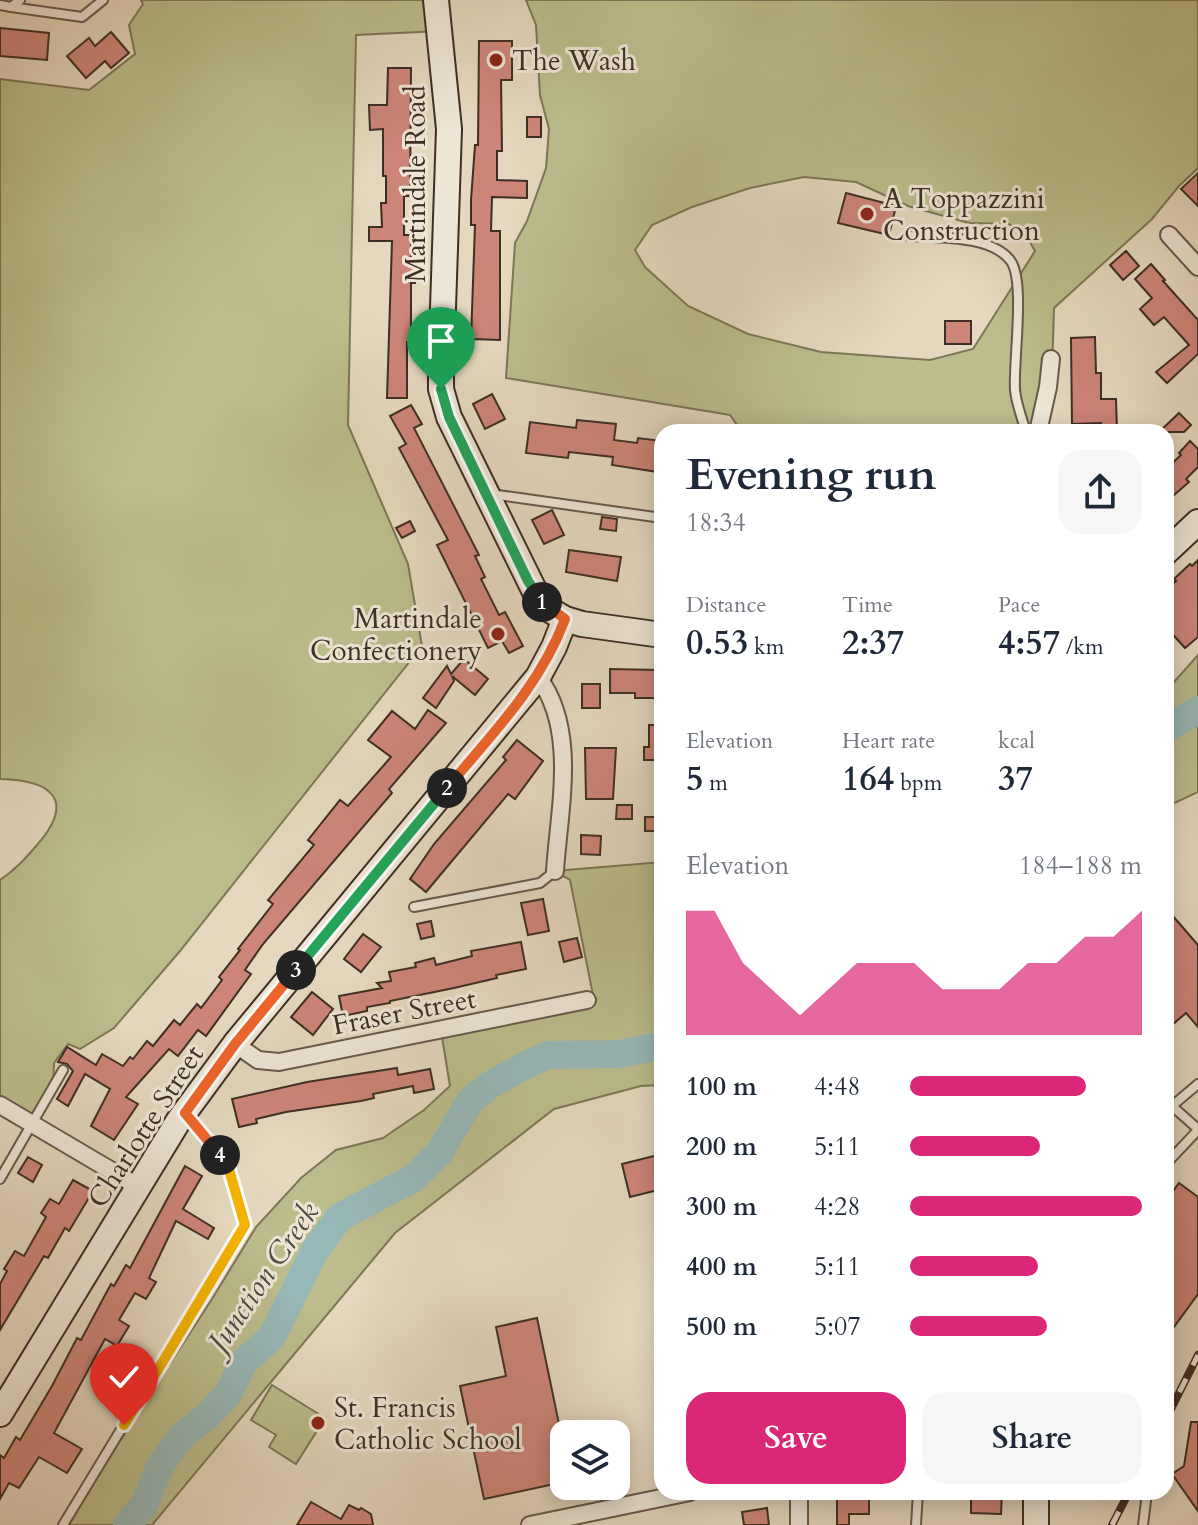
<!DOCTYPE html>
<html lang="en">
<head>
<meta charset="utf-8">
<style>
	body { margin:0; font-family:Cardo,serif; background:#f6f6f7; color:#1f2937; height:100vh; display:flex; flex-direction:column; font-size:30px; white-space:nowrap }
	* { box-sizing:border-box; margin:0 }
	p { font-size:26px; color:#747a83 }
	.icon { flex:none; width:44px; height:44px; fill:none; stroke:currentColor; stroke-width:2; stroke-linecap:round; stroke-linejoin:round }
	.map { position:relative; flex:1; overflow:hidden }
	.sheet { position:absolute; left:654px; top:424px; width:520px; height:1076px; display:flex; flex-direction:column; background:#fff; border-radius:24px; box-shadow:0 4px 20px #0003 }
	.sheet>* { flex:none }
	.fabs { position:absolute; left:550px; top:1420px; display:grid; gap:16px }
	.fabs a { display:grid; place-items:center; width:80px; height:80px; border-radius:16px; background:#fff; box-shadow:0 4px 20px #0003; font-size:40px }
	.pin { position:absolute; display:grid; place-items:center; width:68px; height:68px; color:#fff; margin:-82px -34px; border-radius:50% 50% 50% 0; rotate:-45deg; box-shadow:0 0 8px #0007 }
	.pin .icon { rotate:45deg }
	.km { position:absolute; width:40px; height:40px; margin:-20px; border-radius:50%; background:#222; color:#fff; font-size:22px; line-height:40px; text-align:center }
	.round { display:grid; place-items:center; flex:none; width:84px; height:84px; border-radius:24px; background:#f6f6f7 }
	.headline { display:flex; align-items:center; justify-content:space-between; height:136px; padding:0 32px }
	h1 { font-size:44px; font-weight:700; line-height:60px }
	.stats { display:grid; grid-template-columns:repeat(3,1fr); gap:12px; height:136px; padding:8px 32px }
	.stats div { display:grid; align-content:center }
	.stats b { font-size:34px; font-weight:700 }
	.stats small { font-size:22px; font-weight:400 }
	.stats p { font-size:22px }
	.chart { height:224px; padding:16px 32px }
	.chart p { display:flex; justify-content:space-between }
	.chart svg { width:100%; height:144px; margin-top:8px; fill:#db2777; opacity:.7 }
	.button { display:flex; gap:16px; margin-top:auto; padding:16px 32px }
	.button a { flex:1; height:92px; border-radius:24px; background:#db2777; color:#fff; font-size:32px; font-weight:700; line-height:92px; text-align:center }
	.button a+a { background:#f6f6f7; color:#1f2937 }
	ul { padding:0 32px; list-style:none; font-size:26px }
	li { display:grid; grid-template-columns:128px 96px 1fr; align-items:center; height:60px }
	li i { height:20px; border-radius:10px; background:#db2777 }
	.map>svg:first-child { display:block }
	.green { fill:#bcbc8c; stroke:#7d7658; stroke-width:2; fill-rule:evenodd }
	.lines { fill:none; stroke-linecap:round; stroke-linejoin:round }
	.river { stroke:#97b8b8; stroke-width:28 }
	.building { fill:#cd8578; stroke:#3e2f24; stroke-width:2 }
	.lane-casing { stroke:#68594a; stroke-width:12 }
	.street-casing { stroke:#68594a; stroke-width:20 }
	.secondary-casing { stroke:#3e2f24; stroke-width:28 }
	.lane { stroke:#eee6d5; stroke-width:8 }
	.street { stroke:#eee6d5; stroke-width:16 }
	.secondary { stroke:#eee6d5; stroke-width:24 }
	.rail-casing { stroke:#3e2f24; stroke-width:8 }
	.rail { stroke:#eee6d5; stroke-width:5; stroke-dasharray:15; stroke-linecap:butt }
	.split-1-casing { stroke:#fff; stroke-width:16 }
	.split-2-casing { stroke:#fff; stroke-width:16 }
	.split-3-casing { stroke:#fff; stroke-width:16 }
	.split-4-casing { stroke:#fff; stroke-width:16 }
	.split-5-casing { stroke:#fff; stroke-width:16 }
	.split-6-casing { stroke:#fff; stroke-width:16 }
	.split-1 { stroke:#22a559; stroke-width:10 }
	.split-2 { stroke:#f0652b; stroke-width:10 }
	.split-3 { stroke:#22a559; stroke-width:10 }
	.split-4 { stroke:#f0652b; stroke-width:10 }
	.split-5 { stroke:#f5b400; stroke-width:10 }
	.split-6 { stroke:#f5b400; stroke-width:10 }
	.poi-dot { fill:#8f2418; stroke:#eee6d5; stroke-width:3 }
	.labels { text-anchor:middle; stroke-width:6; stroke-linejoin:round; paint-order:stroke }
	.poi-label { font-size:28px; fill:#3e2f24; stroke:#eee6d5; text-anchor:start }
	.street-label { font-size:28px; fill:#3e2f24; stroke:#eee6d5 }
	.water-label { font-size:30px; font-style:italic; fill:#504a42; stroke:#eee6d5 }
</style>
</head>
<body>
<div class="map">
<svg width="1198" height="1525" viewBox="0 0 1198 1525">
	<rect width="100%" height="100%" fill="#e5d8be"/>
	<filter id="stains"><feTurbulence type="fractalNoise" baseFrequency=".0025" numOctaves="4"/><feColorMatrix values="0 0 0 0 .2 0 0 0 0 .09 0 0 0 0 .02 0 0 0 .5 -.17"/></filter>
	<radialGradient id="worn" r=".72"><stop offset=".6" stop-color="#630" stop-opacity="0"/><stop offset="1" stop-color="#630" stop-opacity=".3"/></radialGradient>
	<!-- green -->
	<g class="green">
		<path d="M141,0H435L440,31L356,35L348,425L408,564L422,646L180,951L114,1028L80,1049L68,1044L54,1063L53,1089L32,1126L0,1106V880C15,870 25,859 37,845C76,800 52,780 0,779V79L89,90L135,54L129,25L143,4Z"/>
		<path d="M526,0H1198V168L1179,186L1152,219L1054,308L1052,372L1039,432H742L730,415L506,378L515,243L527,221L546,168L549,129L540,95L536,25ZM804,177L856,182L908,206L969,223L1009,224L1027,237L1035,251L973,349L930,360L821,352L748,334L688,306L645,267L635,250L652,225L692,207L750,188Z"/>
		<polygon points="1198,655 1198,792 1166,807 1166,691"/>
		<polygon points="662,862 662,1085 641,1086 554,1109 395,1233 152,1525 69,1525 94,1481 212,1299 256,1227 301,1178 336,1150 383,1138 424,1110 450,1086 441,1031 594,1000 570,880 554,871"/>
		<polygon points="272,1385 325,1418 296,1464 269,1447 276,1435 251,1420"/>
	</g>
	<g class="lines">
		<!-- river -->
		<g class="river">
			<polyline points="1166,729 1198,710"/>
			<polyline points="127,1525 144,1506 160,1466 182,1436 206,1417 228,1394 245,1361 272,1337 316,1249 340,1217 414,1178 440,1152 470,1101 490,1085 524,1066 548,1055 618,1054 662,1046"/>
		</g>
	</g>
	<!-- building -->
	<g class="building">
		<polygon points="0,28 49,33 47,60 0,56"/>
		<polygon points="111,32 129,53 111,68 105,61 86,78 67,56 89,38 95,46"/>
		<polygon points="479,41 512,41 512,80 501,80 502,151 497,151 497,180 527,181 527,198 492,197 491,231 500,231 500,340 471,339 475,225 471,225 471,200 475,145 478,145"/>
		<polygon points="388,68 411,68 410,196 404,196 404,235 411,235 411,261 415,261 415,283 411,283 411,342 407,342 407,398 387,398 392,241 369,241 369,227 382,227 381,203 386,203 386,176 383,176 383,129 370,130 369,105 387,105"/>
		<rect x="527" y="117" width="14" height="20"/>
		<polygon points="1198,173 1198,206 1181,189"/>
		<polygon points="846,193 896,206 889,235 838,223"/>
		<polygon points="1126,251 1139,266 1123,280 1110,265"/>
		<polygon points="1151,264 1165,280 1163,281 1198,320 1198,354 1167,383 1156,372 1189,345 1164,317 1154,325 1140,309 1152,298 1135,279"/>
		<rect x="945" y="321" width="26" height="23"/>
		<polygon points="1095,337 1096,373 1101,373 1101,399 1116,399 1117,432 1101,432 1101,423 1072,424 1071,338"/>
		<polygon points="492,394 505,419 485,429 473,404"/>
		<polygon points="411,405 422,424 414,428 479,555 475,556 485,577 481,579 499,615 505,612 523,646 509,653 502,641 488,648 437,545 448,540 399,448 406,444 390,416"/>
		<polygon points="1179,413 1191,425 1184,432 1159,432"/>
		<polygon points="577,420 616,424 614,440 637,443 638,438 662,441 658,472 612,465 613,457 569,452 568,458 526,453 530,422 576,428"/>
		<polygon points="1190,441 1198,449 1198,467 1186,479 1189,482 1166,502 1166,469 1181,455 1179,453"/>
		<polygon points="552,510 564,535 544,544 532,520"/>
		<polygon points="602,517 617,519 616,531 600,529"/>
		<polygon points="410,521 415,531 402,538 396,528"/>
		<polygon points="569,550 621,557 617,581 566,572"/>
		<polygon points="1198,560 1198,637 1185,648 1166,627 1166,590 1176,581 1174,579 1190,564 1192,566"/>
		<polygon points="464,659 488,679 475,695 452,676 454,681 436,708 423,698 447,666 451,674"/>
		<polygon points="610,669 658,670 658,698 635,698 635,693 610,693"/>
		<rect x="582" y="684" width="18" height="24"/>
		<polygon points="428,710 446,723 389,789 392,793 263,944 245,970 251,974 206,1036 198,1030 178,1056 169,1049 126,1097 138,1104 114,1140 91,1126 110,1089 85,1074 68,1106 57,1099 73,1071 67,1064 58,1062 67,1047 96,1065 102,1054 123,1066 130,1057 133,1059 147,1041 153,1046 174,1020 180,1025 197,1004 201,1008 222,980 219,977 240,950 238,949 273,904 268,900 314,845 308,840 340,800 348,806 391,757 368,740 392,711 415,729"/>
		<polygon points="649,725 661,725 662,760 644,760 644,747 649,747"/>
		<polygon points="517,740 543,761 515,799 508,794 426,892 410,879 434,844 506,760 503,757"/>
		<polygon points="585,748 616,748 613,799 586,799"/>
		<polygon points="617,805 632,805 632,819 616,819"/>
		<polygon points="645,817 660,817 661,831 645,831"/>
		<polygon points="581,835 601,836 600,855 581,854"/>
		<polygon points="543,899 549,931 528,935 521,903"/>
		<polygon points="1166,908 1198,945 1198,1027 1186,1013 1166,1030"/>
		<polygon points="431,921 434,936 421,939 417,924"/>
		<polygon points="363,934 381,947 361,972 344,959"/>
		<polygon points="577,938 582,957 564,962 559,942"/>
		<polygon points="521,942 526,969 496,975 497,978 454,988 390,1001 390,1003 367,1007 367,1011 343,1016 339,996 382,988 377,983 391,981 389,972 416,967 415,963 434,958 436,965 472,956 471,951"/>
		<polygon points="312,992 333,1009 313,1035 291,1017"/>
		<polygon points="397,1068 398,1075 430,1069 434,1089 414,1093 413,1086 373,1094 374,1098 361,1101 286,1112 256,1119 257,1123 239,1127 232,1099 307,1082"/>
		<polygon points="662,1154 662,1189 630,1197 622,1164"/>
		<polygon points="28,1157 42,1165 33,1182 18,1173"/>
		<polygon points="185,1166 202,1176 183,1209 214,1228 208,1239 176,1221 149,1278 156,1282 146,1299 135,1293 119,1320 129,1326 117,1346 105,1339 54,1433 82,1449 67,1473 39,1457 19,1488 9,1483 0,1499 0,1455 4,1458 16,1437 20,1440 52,1386 77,1338 81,1340 111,1284 114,1286 126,1265 130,1268"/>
		<polygon points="73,1180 93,1191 69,1231 65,1228 48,1258 44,1256 0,1330 0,1284 7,1271 4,1269 15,1251 24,1256 46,1217 41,1213 50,1199 59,1204"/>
		<polygon points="1179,1183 1198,1197 1198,1294 1166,1338 1166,1201"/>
		<polygon points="537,1318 564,1448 564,1482 484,1499 460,1386 506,1376 496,1327"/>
		<polygon points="1191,1422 1198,1422 1198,1511 1172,1474 1184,1466"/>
		<polygon points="837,1492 869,1492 869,1514 849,1514 849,1525 837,1525"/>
		<polygon points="971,1492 1002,1492 1001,1514 971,1513"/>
		<polygon points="311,1502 341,1519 349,1505 359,1510 361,1508 371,1514 373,1525 297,1525"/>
		<polygon points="767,1508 769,1525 744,1525 742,1512"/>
	</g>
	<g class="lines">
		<!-- lane casing -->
		<g class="lane-casing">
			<g id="lane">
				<polyline points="0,5 11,7 20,0"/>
				<polyline points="11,7 82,17 103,0"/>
				<path d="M909,236C938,238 990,235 1010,260C1026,279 1013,362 1015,390C1016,403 1022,418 1026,432"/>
				<polyline points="491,494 662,518"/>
				<polyline points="414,907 540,883 555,871"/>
				<polyline points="1172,1106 1198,1084"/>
				<polyline points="1166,1111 1172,1106 1198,1129"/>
				<polyline points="1166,1164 1198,1130"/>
				<polyline points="0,1179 63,1070"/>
				<polyline points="63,1525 245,1225 228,1166 188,1116"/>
				<polyline points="916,1525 918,1492"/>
				<polyline points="1143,1525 1146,1501"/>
			</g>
		</g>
		<!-- street casing -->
		<g class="street-casing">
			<g id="street">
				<polyline points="1169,235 1198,267"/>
				<polyline points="1038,432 1048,387 1051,359"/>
				<path d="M538,677C578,730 559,809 555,871"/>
				<polyline points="235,1044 258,1060 279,1062 587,1000"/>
				<polyline points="0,1105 139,1187"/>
				<polyline points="799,1492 799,1525"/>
				<polyline points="530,1525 690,1492"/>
			</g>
		</g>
		<!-- secondary casing -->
		<g class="secondary-casing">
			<g id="secondary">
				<polyline points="436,0 449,129 441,367 441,389 449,417 538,598 550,610 565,619 582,624 662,635"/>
				<polyline points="1166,552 1198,522"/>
				<polyline points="0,1414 179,1120 235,1044 538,677 554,647 565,619"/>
				<polyline points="1036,1492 1036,1525"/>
			</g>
		</g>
		<!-- lane -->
		<use href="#lane" class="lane"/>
		<!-- street -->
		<use href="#street" class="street"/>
		<!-- secondary -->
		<use href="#secondary" class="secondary"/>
		<!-- rail casing -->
		<g class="rail-casing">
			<g id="rail">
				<polyline points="1166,1419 1198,1355"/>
				<polyline points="1112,1525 1129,1492"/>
			</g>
		</g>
		<!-- rail -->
		<use href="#rail" class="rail"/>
	</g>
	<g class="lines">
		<!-- split-1 casing -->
		<g class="split-1-casing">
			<polyline id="split-1" points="441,389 449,417 528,581 542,602"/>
		</g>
		<!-- split-2 casing -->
		<g class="split-2-casing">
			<path id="split-2" d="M447,788C492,734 540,686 565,619L542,602"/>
		</g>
		<!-- split-3 casing -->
		<g class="split-3-casing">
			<polyline id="split-3" points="296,970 447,788"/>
		</g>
		<!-- split-4 casing -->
		<g class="split-4-casing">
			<polyline id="split-4" points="220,1155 185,1113 235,1044 296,970"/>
		</g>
		<!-- split-5 casing -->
		<g class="split-5-casing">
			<polyline id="split-5" points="162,1363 245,1225 228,1166 220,1155"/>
		</g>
		<!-- split-6 casing -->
		<g class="split-6-casing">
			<polyline id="split-6" points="124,1425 162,1363"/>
		</g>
		<!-- split-1 -->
		<use href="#split-1" class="split-1"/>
		<!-- split-2 -->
		<use href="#split-2" class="split-2"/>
		<!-- split-3 -->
		<use href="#split-3" class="split-3"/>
		<!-- split-4 -->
		<use href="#split-4" class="split-4"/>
		<!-- split-5 -->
		<use href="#split-5" class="split-5"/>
		<!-- split-6 -->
		<use href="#split-6" class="split-6"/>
	</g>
	<!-- markers -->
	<g class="poi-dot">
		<circle cx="496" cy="60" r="8"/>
		<circle cx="867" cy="214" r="8"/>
		<circle cx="498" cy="634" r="8"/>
		<circle cx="318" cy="1423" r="8"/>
	</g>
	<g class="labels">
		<!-- poi labels -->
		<g class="poi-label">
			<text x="512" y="70">The Wash</text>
			<text x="883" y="208">A Toppazzini<tspan x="883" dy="32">Construction</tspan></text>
			<text x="482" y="628" text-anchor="end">Martindale<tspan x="482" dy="32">Confectionery</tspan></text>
			<text x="334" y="1417">St. Francis<tspan x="334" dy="32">Catholic School</tspan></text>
		</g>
		<!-- street labels -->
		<g class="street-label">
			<text transform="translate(415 184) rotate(-90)" y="10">Martindale Road</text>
			<text transform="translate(404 1011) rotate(-11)" y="10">Fraser Street</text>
			<text transform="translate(145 1126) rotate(-57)" y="10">Charlotte Street</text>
		</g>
		<!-- water labels -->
		<g class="water-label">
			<text transform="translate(263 1277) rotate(-56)" y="10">Junction Creek</text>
		</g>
	</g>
	<rect width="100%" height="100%" filter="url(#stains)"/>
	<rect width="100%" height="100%" fill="url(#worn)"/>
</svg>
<div class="fabs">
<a><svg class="icon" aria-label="layers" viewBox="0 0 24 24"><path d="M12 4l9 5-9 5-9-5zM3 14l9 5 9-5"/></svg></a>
</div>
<div class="pin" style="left:441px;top:389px;background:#1e9e55"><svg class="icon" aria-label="arrive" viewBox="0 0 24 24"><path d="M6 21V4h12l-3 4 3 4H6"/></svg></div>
<div class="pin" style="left:124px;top:1425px;background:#d93025"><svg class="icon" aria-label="check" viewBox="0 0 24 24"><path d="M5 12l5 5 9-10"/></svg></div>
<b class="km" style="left:542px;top:602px">1</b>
<b class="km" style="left:447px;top:788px">2</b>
<b class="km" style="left:296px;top:970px">3</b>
<b class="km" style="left:220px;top:1155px">4</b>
<section class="sheet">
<div class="headline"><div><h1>Evening run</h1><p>18:34</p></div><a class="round"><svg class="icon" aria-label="share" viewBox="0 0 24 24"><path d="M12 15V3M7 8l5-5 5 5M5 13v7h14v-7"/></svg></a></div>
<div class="stats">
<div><p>Distance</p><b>0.53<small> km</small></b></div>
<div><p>Time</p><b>2:37</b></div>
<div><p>Pace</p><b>4:57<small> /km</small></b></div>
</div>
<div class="stats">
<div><p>Elevation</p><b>5<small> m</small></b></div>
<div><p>Heart rate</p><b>164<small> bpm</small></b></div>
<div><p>kcal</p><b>37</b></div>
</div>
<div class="chart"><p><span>Elevation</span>184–188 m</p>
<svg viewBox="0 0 160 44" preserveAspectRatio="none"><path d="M0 44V6L10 6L20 22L30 30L40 38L50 30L60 22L70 22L80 22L90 30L100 30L110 30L120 22L130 22L140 14L150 14L160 6V44z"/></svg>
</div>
<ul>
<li><b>100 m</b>4:48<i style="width:76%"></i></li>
<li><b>200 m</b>5:11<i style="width:56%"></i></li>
<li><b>300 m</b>4:28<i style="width:100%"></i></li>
<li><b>400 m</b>5:11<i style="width:55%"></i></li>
<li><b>500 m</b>5:07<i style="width:59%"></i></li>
</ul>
<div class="button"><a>Save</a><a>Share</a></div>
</section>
</div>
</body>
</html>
